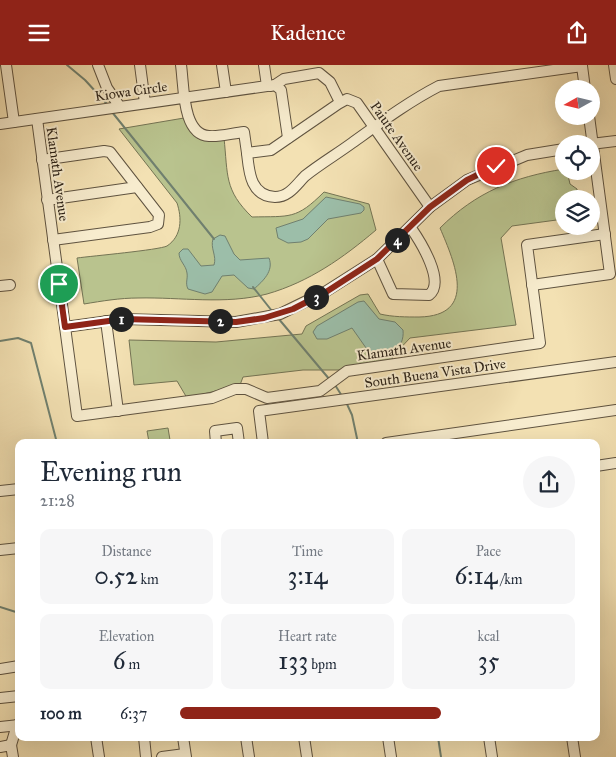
<!DOCTYPE html>
<html lang="en">
<head>
<meta charset="utf-8">
<style>
	body { margin:0; font-family:"IM FELL Great Primer",serif; background:#f6f6f7; color:#1f2937; height:100vh; display:flex; flex-direction:column; font-size:19px; white-space:nowrap }
	* { box-sizing:border-box; margin:0 }
	p { font-size:16px; color:#747a83 }
	.icon { flex:none; width:28px; height:28px; fill:none; stroke:currentColor; stroke-width:2; stroke-linecap:round; stroke-linejoin:round }
	.map { position:relative; flex:1; overflow:hidden }
	.drawer { position:absolute; left:15px; top:374px; width:585px; height:302px; display:flex; flex-direction:column; background:#fff; border-radius:10px; box-shadow:0 5px 20px #0002 }
	.drawer>* { flex:none }
	.needle { width:32px; rotate:262deg }
	.fabs { position:absolute; left:555px; top:15px; display:grid; gap:10px }
	.fabs a { display:grid; place-items:center; width:45px; height:45px; border-radius:50%; background:#fff; box-shadow:0 5px 20px #0002; font-size:25px }
	.pin { position:absolute; display:grid; place-items:center; width:42px; height:42px; color:#fff; margin:-21px; border:2px solid #fff; border-radius:50%; box-shadow:0 1px 5px #0007 }
	.km { position:absolute; width:25px; height:25px; margin:-12px; border-radius:50%; background:#222; color:#fff; font-size:14px; line-height:25px; text-align:center }
	.round { display:grid; place-items:center; flex:none; width:52px; height:52px; border-radius:26px; background:#f6f6f7 }
	.overview { display:flex; align-items:center; justify-content:space-between; height:85px; padding:0 25px }
	h1 { font-size:28px; font-weight:600; line-height:38px }
	.figures { display:grid; grid-template-columns:repeat(3,1fr); gap:8px; height:85px; padding:5px 25px }
	.figures div { display:grid; align-content:center; border-radius:10px; background:#f6f6f7; text-align:center }
	.figures b { font-size:25px; font-weight:600 }
	.figures small { font-size:14px; font-weight:400 }
	.figures p { font-size:14px }
	ul { padding:0 25px; list-style:none; font-size:16px }
	li { display:grid; grid-template-columns:80px 60px 1fr; align-items:center; height:38px }
	li i { height:12px; border-radius:6px; background:#8f2418 }
	header { display:flex; justify-content:space-between; align-items:center; height:65px; padding:0 25px; background:#8f2418; color:#fff; font-size:22px; font-weight:600 }
	.map>svg:first-child { display:block }
	.green { fill:#b9c38e; stroke:#747454 }
	.water { fill:#9cbea9; stroke:#70806f }
	.lines { fill:none; stroke-linecap:round; stroke-linejoin:round }
	.stream { stroke:#70806f; stroke-width:2 }
	.minor-casing { stroke:#5f5340; stroke-width:12 }
	.minor { stroke:#f7ecce; stroke-width:10 }
	.route-casing { stroke:#fff; stroke-width:10 }
	.route { stroke:#8f2418; stroke-width:6 }
	.labels { text-anchor:middle; stroke-width:4; stroke-linejoin:round; paint-order:stroke }
	.street-label { font-size:14px; fill:#2e2419; stroke:#f7ecce }
</style>
</head>
<body>
<header><svg class="icon" aria-label="menu" viewBox="0 0 24 24"><path d="M4 6h16M4 12h16M4 18h16"/></svg>Kadence<svg class="icon" aria-label="share" viewBox="0 0 24 24"><path d="M12 15V3M7 8l5-5 5 5M5 13v7h14v-7"/></svg></header>
<div class="map">
<svg width="616" height="692" viewBox="0 0 616 692">
	<rect width="100%" height="100%" fill="#f3e1b3"/>
	<filter id="stains"><feTurbulence type="fractalNoise" baseFrequency=".004" numOctaves="4"/><feColorMatrix values="0 0 0 0 .2 0 0 0 0 .09 0 0 0 0 .02 0 0 0 .5 -.17"/></filter>
	<radialGradient id="worn" r=".72"><stop offset=".6" stop-color="#630" stop-opacity="0"/><stop offset="1" stop-color="#630" stop-opacity=".3"/></radialGradient>
	<!-- green -->
	<g class="green">
		<path d="M184,53L197,73H224C228,110 224,125 252,152C290,151 296,155 324,127L369,139L376,165C343,193 309,217 267,229C225,240 181,232 138,233C120,233 102,236 84,239L77,193C92,191 159,185 167,181C182,171 182,153 177,138L119,64Z"/>
		<path d="M564,104V106H567L570,119L577,124L578,134H564V154L512,161L501,173L516,260L410,273L392,292L393,296L340,305H303L243,312L240,320L187,333L177,316L134,320L129,275L216,277L302,269L306,261L360,230L368,229L380,249C393,252 406,252 419,252C478,251 455,198 440,163C476,127 514,112 564,104Z"/>
		<polygon points="168,363 170,375 149,377 147,366"/>
	</g>
	<!-- water -->
	<g class="water">
		<polygon points="326,132 360,139 364,142 364,145 361,148 328,154 308,174 301,177 288,178 278,173 276,163 303,154"/>
		<path d="M220,170L225,171L234,189L240,195L269,193C274,206 263,216 254,224L248,223L234,210L222,211L212,227L205,229L188,224C185,218 188,214 187,208C186,200 179,196 179,188L183,184H188L201,201L214,200C217,191 210,183 213,174Z"/>
		<path d="M364,236L379,254L395,257L403,265C405,284 388,295 371,290L352,263L327,274H317L313,267L317,261L358,237Z"/>
	</g>
	<g class="lines">
		<!-- stream -->
		<g class="stream">
			<polyline points="67,0 85,15 107,39"/>
			<polyline points="112,47 214,174"/>
			<polyline points="253,222 272,246"/>
			<polyline points="278,253 330,315"/>
			<polyline points="0,276 18,273 31,278 57,378"/>
			<polyline points="335,320 342,331"/>
			<polyline points="346,337 352,350 358,378"/>
			<polyline points="0,542 19,548"/>
			<polyline points="438,672 441,692"/>
		</g>
		<!-- minor casing -->
		<g class="minor-casing">
			<g id="minor">
				<polyline points="6,0 14,57"/>
				<polyline points="98,0 107,23 120,42"/>
				<polyline points="140,0 145,38"/>
				<path d="M181,0C184,20 182,70 209,71C220,72 233,68 244,67L247,88L271,85L338,39L347,34L357,38L430,142"/>
				<polyline points="222,0 226,27"/>
				<polyline points="614,0 616,14"/>
				<polyline points="275,20 284,14 319,8 330,17 340,37"/>
				<polyline points="270,21 275,20 281,25 288,73"/>
				<polyline points="37,54 77,351 212,333 235,324 246,324 267,333 320,326 347,306 540,278 527,180 605,169"/>
				<polyline points="0,59 267,21 264,0"/>
				<polyline points="591,79 616,76"/>
				<path d="M247,88C249,106 250,131 275,132C289,132 296,120 305,111C320,99 337,89 352,78C380,58 408,37 439,21L582,1L585,24"/>
				<polyline points="42,95 104,86 110,87 159,150 158,159 150,162 53,175"/>
				<polyline points="47,135 137,122"/>
				<path d="M377,194L393,229L429,230C446,217 420,176 411,163"/>
				<polyline points="532,220 610,209 589,51"/>
				<polyline points="0,221 10,220"/>
				<polyline points="106,256 118,346"/>
				<polyline points="65,262 123,254 236,257 280,249 325,227 377,194 430,142 467,115 527,90 564,84"/>
				<polyline points="216,378 215,366 237,363 239,378"/>
				<polyline points="263,378 259,346 616,297"/>
				<polyline points="386,378 616,345"/>
				<polyline points="596,401 616,398"/>
				<polyline points="0,426 19,424"/>
				<polyline points="0,485 19,483"/>
				<polyline points="0,604 19,601"/>
				<polyline points="0,633 19,631"/>
				<polyline points="0,662 19,660"/>
				<polyline points="96,672 99,692"/>
				<polyline points="144,672 146,692"/>
				<polyline points="183,672 186,692"/>
				<polyline points="246,672 249,692"/>
				<polyline points="304,672 307,692"/>
				<polyline points="388,672 391,692"/>
				<polyline points="489,672 492,692"/>
				<polyline points="572,672 575,692"/>
				<polyline points="11,680 17,660"/>
				<polyline points="0,682 11,680 13,692"/>
				<polyline points="162,692 185,689"/>
			</g>
		</g>
		<!-- minor -->
		<use href="#minor" class="minor"/>
	</g>
	<g class="lines">
		<!-- route casing -->
		<g class="route-casing">
			<polyline id="route" points="59,219 65,262 123,254 236,257 264,253 293,244 326,227 377,194 430,142 467,115 496,101"/>
		</g>
		<!-- route -->
		<use href="#route" class="route"/>
	</g>
	<g class="labels">
		<!-- street labels -->
		<g class="street-label">
			<text transform="translate(131 26) rotate(-8)" y="5">Kiowa Circle</text>
			<text transform="translate(397 71) rotate(55)" y="5">Paiute Avenue</text>
			<text transform="translate(58 109) rotate(82)" y="5">Klamath Avenue</text>
			<text transform="translate(404 284) rotate(-8)" y="5">Klamath Avenue</text>
			<text transform="translate(435 308) rotate(-8)" y="5">South Buena Vista Drive</text>
		</g>
	</g>
	<rect width="100%" height="100%" filter="url(#stains)"/>
	<rect width="100%" height="100%" fill="url(#worn)"/>
</svg>
<div class="fabs">
<a><svg class="needle" viewBox="-14 -14 28 28"><path d="M0-13l5 13h-10z" fill="#e53935"/><path d="M0 13l5-13h-10z" fill="#747a83"/></svg></a>
<a><svg class="icon" aria-label="locate" viewBox="0 0 24 24"><circle cx="12" cy="12" r="6"/><path d="M12 2v4M12 18v4M2 12h4M18 12h4"/></svg></a>
<a><svg class="icon" aria-label="layers" viewBox="0 0 24 24"><path d="M12 4l9 5-9 5-9-5zM3 14l9 5 9-5"/></svg></a>
</div>
<div class="pin" style="left:59px;top:219px;background:#1e9e55"><svg class="icon" aria-label="arrive" viewBox="0 0 24 24"><path d="M6 21V4h12l-3 4 3 4H6"/></svg></div>
<div class="pin" style="left:496px;top:101px;background:#d93025"><svg class="icon" aria-label="check" viewBox="0 0 24 24"><path d="M5 12l5 5 9-10"/></svg></div>
<b class="km" style="left:121px;top:254px">1</b>
<b class="km" style="left:220px;top:256px">2</b>
<b class="km" style="left:316px;top:232px">3</b>
<b class="km" style="left:397px;top:175px">4</b>
<section class="drawer">
<div class="overview"><div><h1>Evening run</h1><p>21:28</p></div><a class="round"><svg class="icon" aria-label="share" viewBox="0 0 24 24"><path d="M12 15V3M7 8l5-5 5 5M5 13v7h14v-7"/></svg></a></div>
<div class="figures">
<div><p>Distance</p><b>0.52<small> km</small></b></div>
<div><p>Time</p><b>3:14</b></div>
<div><p>Pace</p><b>6:14<small> /km</small></b></div>
</div>
<div class="figures">
<div><p>Elevation</p><b>6<small> m</small></b></div>
<div><p>Heart rate</p><b>133<small> bpm</small></b></div>
<div><p>kcal</p><b>35</b></div>
</div>
<ul>
<li><b>100 m</b>6:37<i style="width:66%"></i></li>
</ul>
</section>
</div>
</body>
</html>
